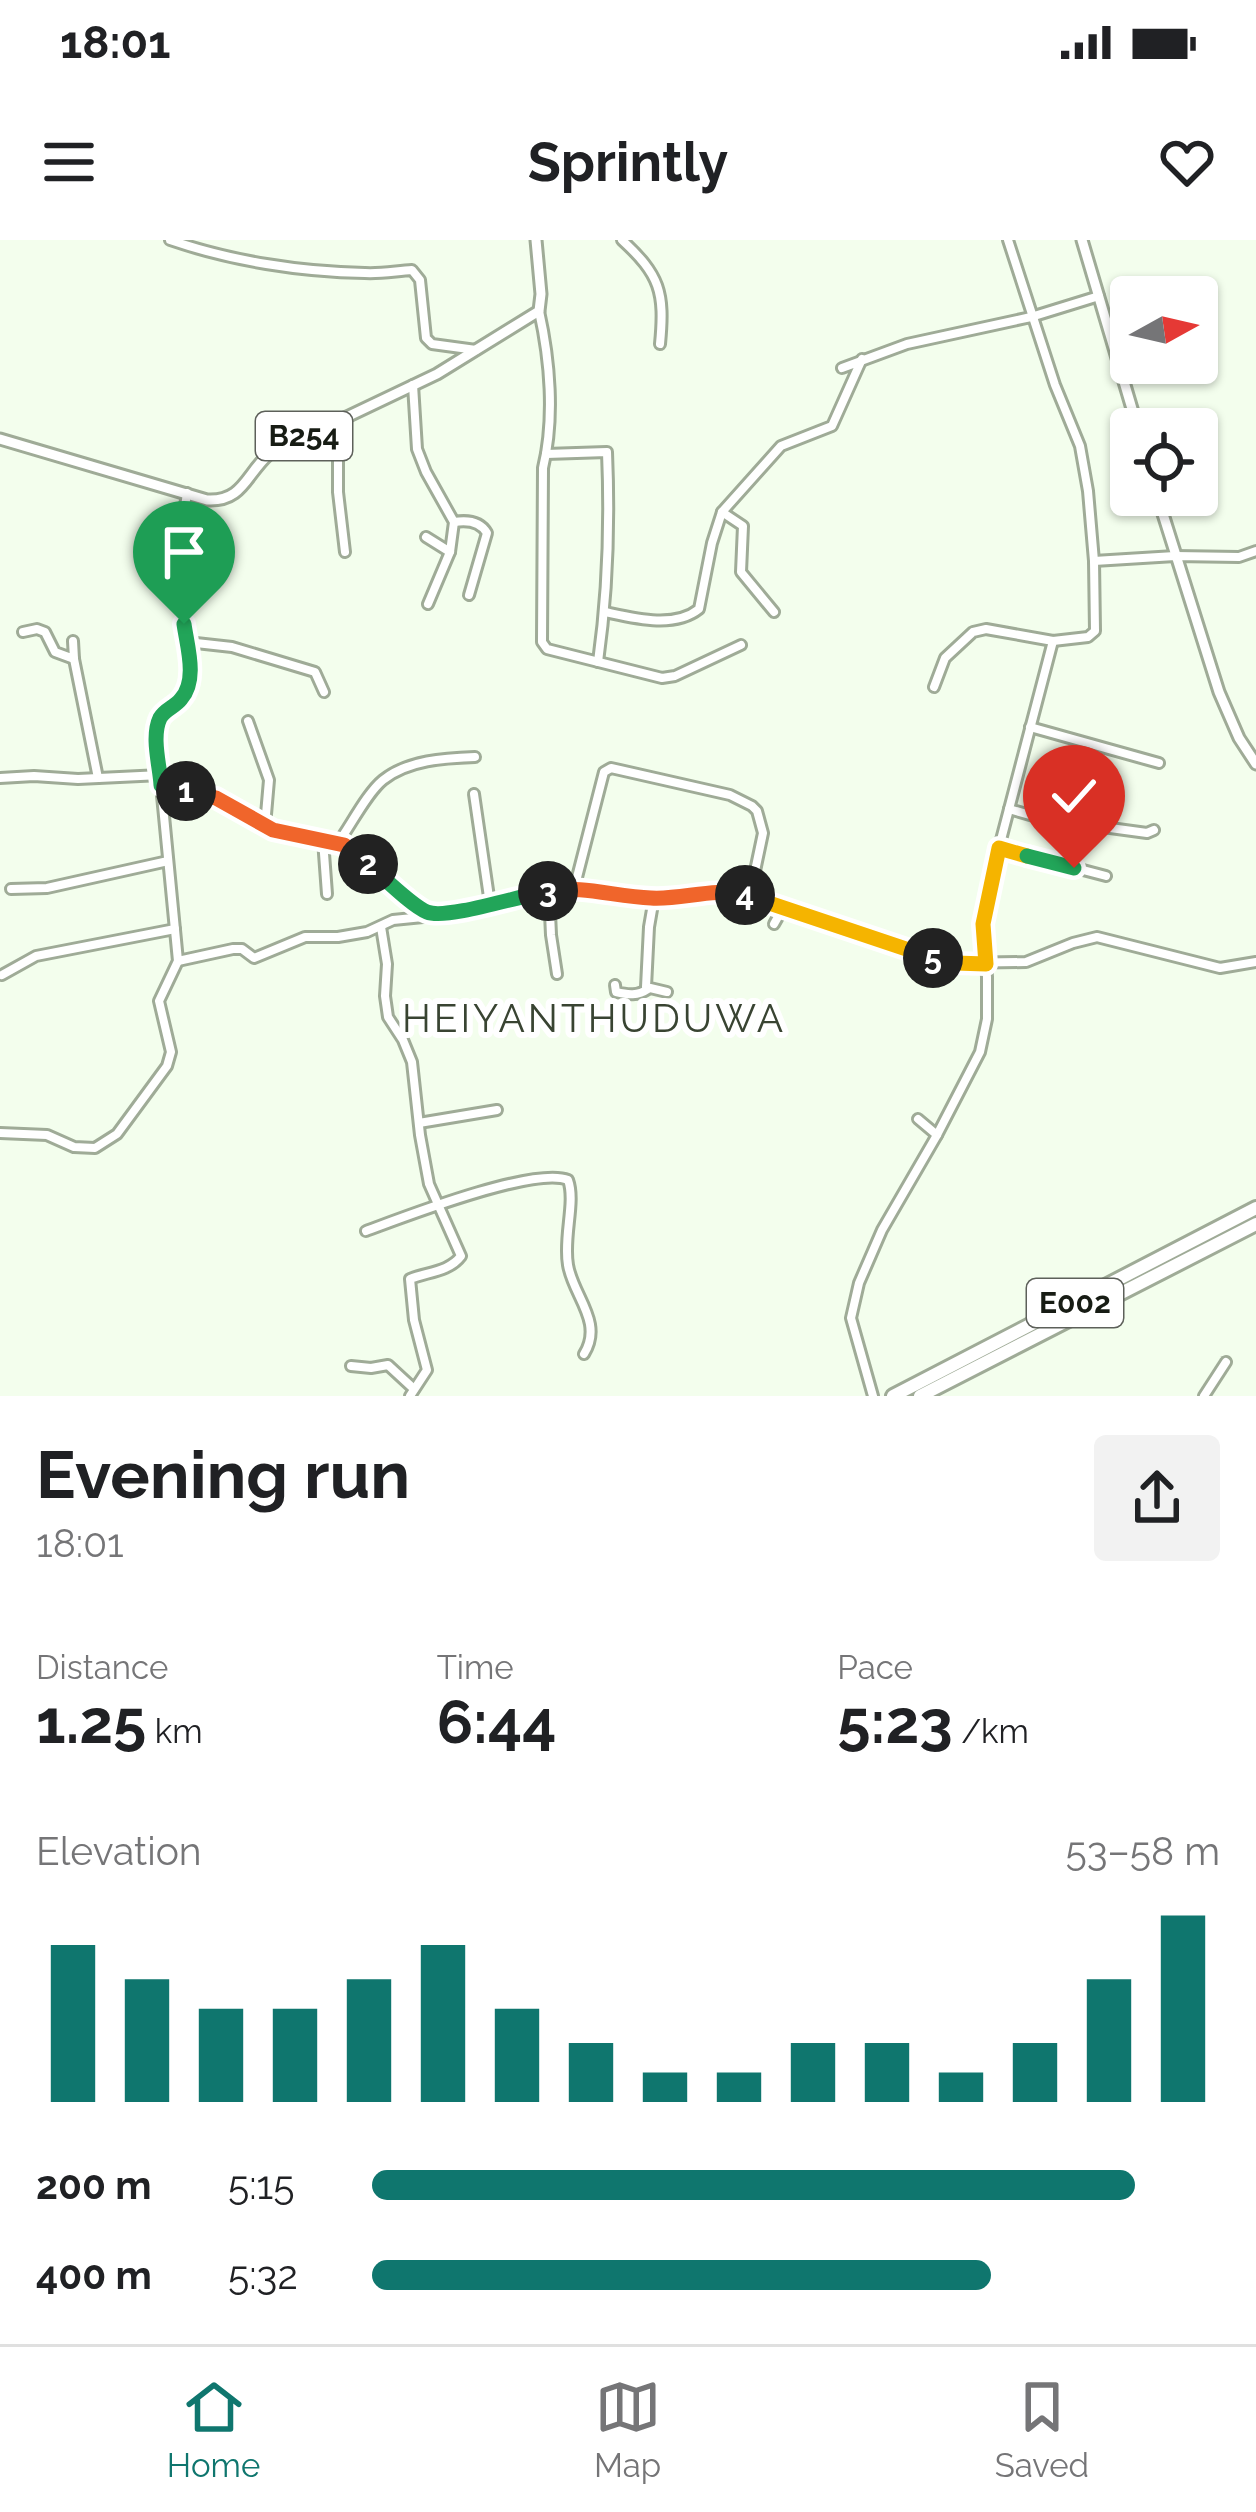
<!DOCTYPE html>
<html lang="en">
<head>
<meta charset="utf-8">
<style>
	body { margin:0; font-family:Raleway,sans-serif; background:#f2f2f2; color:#202124; height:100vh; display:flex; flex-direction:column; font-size:45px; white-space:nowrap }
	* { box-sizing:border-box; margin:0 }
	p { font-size:39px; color:#757577 }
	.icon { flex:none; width:66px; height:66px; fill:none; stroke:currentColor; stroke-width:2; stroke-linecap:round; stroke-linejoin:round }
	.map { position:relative; height:1156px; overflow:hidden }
	.drawer { display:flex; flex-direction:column; background:#fff; flex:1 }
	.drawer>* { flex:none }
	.needle { width:78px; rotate:82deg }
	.buttons { position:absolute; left:1110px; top:36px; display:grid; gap:24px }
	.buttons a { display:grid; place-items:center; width:108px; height:108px; border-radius:12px; background:#fff; box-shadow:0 3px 9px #0004; font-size:60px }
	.pin { position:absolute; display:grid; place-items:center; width:102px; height:102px; color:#fff; margin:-123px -51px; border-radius:50% 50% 50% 0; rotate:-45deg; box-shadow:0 0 12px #0007 }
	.pin .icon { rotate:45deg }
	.km { position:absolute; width:60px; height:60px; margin:-30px; border-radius:50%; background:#222; color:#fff; font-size:33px; line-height:60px; text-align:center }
	.round { display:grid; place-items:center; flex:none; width:126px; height:126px; border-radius:12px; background:#f2f2f2 }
	.overview { display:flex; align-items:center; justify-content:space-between; height:204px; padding:0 36px }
	h1 { font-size:66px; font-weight:700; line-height:90px }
	.stats { display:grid; grid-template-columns:repeat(3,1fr); gap:18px; height:204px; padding:12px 36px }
	.stats div { display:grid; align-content:center }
	.stats b { font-size:60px; font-weight:700 }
	.stats small { font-size:33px; font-weight:400 }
	.stats p { font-size:33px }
	.chart { height:336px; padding:24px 36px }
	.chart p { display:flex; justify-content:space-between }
	.chart svg { width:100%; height:216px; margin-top:12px; stroke:#0f766e; stroke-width:6 }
	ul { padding:0 36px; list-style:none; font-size:39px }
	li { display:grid; grid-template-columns:192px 144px 1fr; align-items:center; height:90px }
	li i { height:30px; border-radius:15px; background:#0f766e }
	.status { display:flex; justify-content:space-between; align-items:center; height:84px; padding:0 60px; background:#fff; direction:ltr }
	.status svg { height:33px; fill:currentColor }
	header { display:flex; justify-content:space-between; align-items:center; height:156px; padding:0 36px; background:#fff; font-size:54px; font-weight:700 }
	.tabs { display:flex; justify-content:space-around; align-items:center; height:168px; border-top:3px solid #e0e0e0; background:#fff; font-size:33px; color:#757577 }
	.tabs a { display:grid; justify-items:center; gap:6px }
	.tabs .current { color:#0f766e }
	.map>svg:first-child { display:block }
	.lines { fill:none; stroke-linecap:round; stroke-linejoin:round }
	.minor-casing { stroke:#9fab97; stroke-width:14 }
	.major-casing { stroke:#9fab97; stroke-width:15 }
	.highway-casing { stroke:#9fab97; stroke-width:18 }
	.minor { stroke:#fff; stroke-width:8 }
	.major { stroke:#fff; stroke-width:9 }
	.highway { stroke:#fff; stroke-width:12 }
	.split-1-casing { stroke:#fff; stroke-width:24 }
	.split-2-casing { stroke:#fff; stroke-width:24 }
	.split-3-casing { stroke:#fff; stroke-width:24 }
	.split-4-casing { stroke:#fff; stroke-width:24 }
	.split-5-casing { stroke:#fff; stroke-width:24 }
	.split-6-casing { stroke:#fff; stroke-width:24 }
	.split-7-casing { stroke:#fff; stroke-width:24 }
	.split-1 { stroke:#22a559; stroke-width:15 }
	.split-2 { stroke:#f0652b; stroke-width:15 }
	.split-3 { stroke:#22a559; stroke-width:15 }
	.split-4 { stroke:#f0652b; stroke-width:15 }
	.split-5 { stroke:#f5b400; stroke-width:15 }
	.split-6 { stroke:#f5b400; stroke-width:15 }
	.split-7 { stroke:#22a559; stroke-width:15 }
	.labels { text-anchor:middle; stroke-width:12; stroke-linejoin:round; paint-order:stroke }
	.shield { fill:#fff; stroke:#5d605a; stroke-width:3 }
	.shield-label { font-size:30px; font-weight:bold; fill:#171c14 }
	.quarter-label { font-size:39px; letter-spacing:3px; fill:#394432; stroke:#fff }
</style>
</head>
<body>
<div class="status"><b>18:01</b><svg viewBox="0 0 49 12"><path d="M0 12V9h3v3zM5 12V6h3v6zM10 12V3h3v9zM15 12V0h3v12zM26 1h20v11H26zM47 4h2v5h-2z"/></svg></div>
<header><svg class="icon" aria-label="menu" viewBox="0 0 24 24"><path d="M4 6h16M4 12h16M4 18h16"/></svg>Sprintly<svg class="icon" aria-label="heart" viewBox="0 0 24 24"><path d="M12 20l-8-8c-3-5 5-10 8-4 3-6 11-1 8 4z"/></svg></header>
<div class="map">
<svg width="1256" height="1156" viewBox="0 0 1256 1156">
	<rect width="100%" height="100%" fill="#f3feed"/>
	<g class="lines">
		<!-- minor casing -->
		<g class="minor-casing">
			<g id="minor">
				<path d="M170,0C231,21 301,32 365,33C380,34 396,31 412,30L420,40L426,98L432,104L476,110"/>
				<path d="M622,0C660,35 665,52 660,104"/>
				<path d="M539,71C550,120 555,178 543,228L542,402L547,409L662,438L675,436L741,405"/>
				<polyline points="842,128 907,104 1031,77 1099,56"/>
				<polyline points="413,145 417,209 426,232 454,282 450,312 428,364"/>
				<polyline points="338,182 338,252 345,312"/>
				<path d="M546,214L607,212C610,283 608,351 598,422"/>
				<polyline points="187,253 177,321 190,433 181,459 166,471 158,487 161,545 216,558 273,589 344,605 428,672 477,667 528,654 559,650 657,659 732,652 904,709 954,723 1026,722 1073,703 1097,697 1220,728 1256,722"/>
				<polyline points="722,272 743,286 741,332 774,372"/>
				<path d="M454,282C466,280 480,281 487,293L469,355"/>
				<polyline points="426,297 450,312"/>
				<polyline points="1094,321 1175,316 1239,317 1256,311"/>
				<path d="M605,372C633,378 674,389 699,369L712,303L722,272L781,206L832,186L862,119"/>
				<polyline points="23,392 37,389 45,392 55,412 74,419 73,401"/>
				<polyline points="187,402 232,407 315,432 324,452"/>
				<polyline points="74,419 98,538"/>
				<polyline points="934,447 945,418 973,392 986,389 1053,401 1088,397 1095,391 1094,321 1088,251 1080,206 1055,145 1008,0"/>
				<polyline points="248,481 269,540 265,586"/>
				<polyline points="1030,487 1159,523"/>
				<polyline points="0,538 34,536 78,539 161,535"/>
				<polyline points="474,554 490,664"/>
				<polyline points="1009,569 1044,579 1147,593 1154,590"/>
				<polyline points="323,600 327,654"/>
				<path d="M338,603C351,585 367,553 383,540C408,520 445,518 475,517"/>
				<polyline points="999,608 1106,636"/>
				<polyline points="11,649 47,648 168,621"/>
				<polyline points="574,649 604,532 611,528 730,555 752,566 757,571 763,593 755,631 757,659"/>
				<polyline points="549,651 551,695 557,734"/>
				<polyline points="654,658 649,687 646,747 667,752"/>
				<polyline points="774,684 783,668"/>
				<path d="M381,687L387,724L385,756L388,777L403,800L412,822L420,895L429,944L461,1016C449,1032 427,1032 410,1039L414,1080L427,1130L410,1156"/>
				<polyline points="178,721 233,709 242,709 254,718 305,697 338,697 367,692 393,680 423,677 428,672"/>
				<polyline points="2,735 36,716 175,689"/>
				<path d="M615,745L616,752C628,755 638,756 648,749"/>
				<polyline points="918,879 937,895"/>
				<polyline points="419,883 497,870"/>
				<polyline points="0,893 47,895 74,907 95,908 117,894 167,826 171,812 159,761 178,721 161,545"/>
				<path d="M366,991C404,977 535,926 568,940C576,962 563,997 568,1025C573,1056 604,1082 584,1114"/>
				<polyline points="351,1126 371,1128 388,1125 414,1149"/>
				<polyline points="873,1156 851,1078 859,1043 882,990 937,895 980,812 987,779 987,737 983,684 991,638 1053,401"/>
				<polyline points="1204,1156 1226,1122"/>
			</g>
		</g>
		<!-- major casing -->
		<g class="major-casing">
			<g id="major">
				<polyline points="1082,0 1138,189"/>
				<path d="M0,199L207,260C243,262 246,234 269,214L437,134L539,71L541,54L536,0"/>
				<polyline points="1157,255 1219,452 1239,498 1256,524"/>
			</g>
		</g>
		<!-- highway casing -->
		<g class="highway-casing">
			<g id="highway">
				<polyline points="893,1156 1256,968"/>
				<polyline points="920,1156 1256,984"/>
			</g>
		</g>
		<!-- minor -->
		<use href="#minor" class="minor"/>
		<!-- major -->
		<use href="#major" class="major"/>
		<!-- highway -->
		<use href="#highway" class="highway"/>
	</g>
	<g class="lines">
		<!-- split-1 casing -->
		<g class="split-1-casing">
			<path id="split-1" d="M184,384C187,406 198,440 181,459C175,467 165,469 160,478C151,497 160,526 161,545L186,551"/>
		</g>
		<!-- split-2 casing -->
		<g class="split-2-casing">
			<polyline id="split-2" points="186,551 216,558 273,590 344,605 368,624"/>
		</g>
		<!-- split-3 casing -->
		<g class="split-3-casing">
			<path id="split-3" d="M368,624C382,636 412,666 427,672C447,680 522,655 548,651"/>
		</g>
		<!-- split-4 casing -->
		<g class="split-4-casing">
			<path id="split-4" d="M548,651C583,645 616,657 651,658C683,660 713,647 745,655"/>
		</g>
		<!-- split-5 casing -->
		<g class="split-5-casing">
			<polyline id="split-5" points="745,655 933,718"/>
		</g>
		<!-- split-6 casing -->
		<g class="split-6-casing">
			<polyline id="split-6" points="933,718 955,723 986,724 983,684 999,608 1027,616"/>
		</g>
		<!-- split-7 casing -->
		<g class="split-7-casing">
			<polyline id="split-7" points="1027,616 1074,628"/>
		</g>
		<!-- split-1 -->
		<use href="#split-1" class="split-1"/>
		<!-- split-2 -->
		<use href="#split-2" class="split-2"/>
		<!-- split-3 -->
		<use href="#split-3" class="split-3"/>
		<!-- split-4 -->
		<use href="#split-4" class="split-4"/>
		<!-- split-5 -->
		<use href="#split-5" class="split-5"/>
		<!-- split-6 -->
		<use href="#split-6" class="split-6"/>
		<!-- split-7 -->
		<use href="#split-7" class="split-7"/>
	</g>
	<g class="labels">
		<!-- shield labels -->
		<g class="shield">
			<rect x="256" y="172" width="96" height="48" rx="9"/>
			<rect x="1027" y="1039" width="96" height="48" rx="9"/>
		</g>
		<g class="shield-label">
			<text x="304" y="206">B254</text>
			<text x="1075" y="1073">E002</text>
		</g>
		<!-- quarter labels -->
		<g class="quarter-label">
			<text x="594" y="792">HEIYANTHUDUWA</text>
		</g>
	</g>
</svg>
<div class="buttons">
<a><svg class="needle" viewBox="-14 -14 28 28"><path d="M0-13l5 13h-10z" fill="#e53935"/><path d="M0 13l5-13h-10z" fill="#757577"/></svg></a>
<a><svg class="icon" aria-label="locate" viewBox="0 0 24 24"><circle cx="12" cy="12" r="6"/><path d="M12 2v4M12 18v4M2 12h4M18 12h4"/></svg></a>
</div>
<div class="pin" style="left:184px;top:384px;background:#1e9e55"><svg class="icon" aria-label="arrive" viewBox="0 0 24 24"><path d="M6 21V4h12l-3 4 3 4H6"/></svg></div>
<div class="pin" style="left:1074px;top:628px;background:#d93025"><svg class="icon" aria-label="check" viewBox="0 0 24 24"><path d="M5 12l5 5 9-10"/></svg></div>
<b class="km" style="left:186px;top:551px">1</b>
<b class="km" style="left:368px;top:624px">2</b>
<b class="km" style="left:548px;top:651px">3</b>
<b class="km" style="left:745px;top:655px">4</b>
<b class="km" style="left:933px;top:718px">5</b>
</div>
<section class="drawer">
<div class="overview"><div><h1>Evening run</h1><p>18:01</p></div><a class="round"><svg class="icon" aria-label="share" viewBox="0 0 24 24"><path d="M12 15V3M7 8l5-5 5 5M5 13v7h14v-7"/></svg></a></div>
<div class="stats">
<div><p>Distance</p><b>1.25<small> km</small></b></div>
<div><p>Time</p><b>6:44</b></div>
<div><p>Pace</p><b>5:23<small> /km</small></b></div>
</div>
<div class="chart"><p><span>Elevation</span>53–58 m</p>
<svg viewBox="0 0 160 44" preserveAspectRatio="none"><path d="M5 44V12M15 44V19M25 44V25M35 44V25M45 44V19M55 44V12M65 44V25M75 44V32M85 44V38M95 44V38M105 44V32M115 44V32M125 44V38M135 44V32M145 44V19M155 44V6"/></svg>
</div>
<ul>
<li><b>200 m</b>5:15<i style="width:90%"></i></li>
<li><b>400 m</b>5:32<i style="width:73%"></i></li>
</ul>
</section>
<nav class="tabs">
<a class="current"><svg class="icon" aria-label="home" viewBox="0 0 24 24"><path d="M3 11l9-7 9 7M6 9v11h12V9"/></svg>Home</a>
<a><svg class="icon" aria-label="map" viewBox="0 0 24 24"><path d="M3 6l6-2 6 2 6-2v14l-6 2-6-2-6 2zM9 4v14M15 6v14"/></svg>Map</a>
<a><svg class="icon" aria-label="saved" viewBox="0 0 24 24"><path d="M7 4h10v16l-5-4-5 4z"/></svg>Saved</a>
</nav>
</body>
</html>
